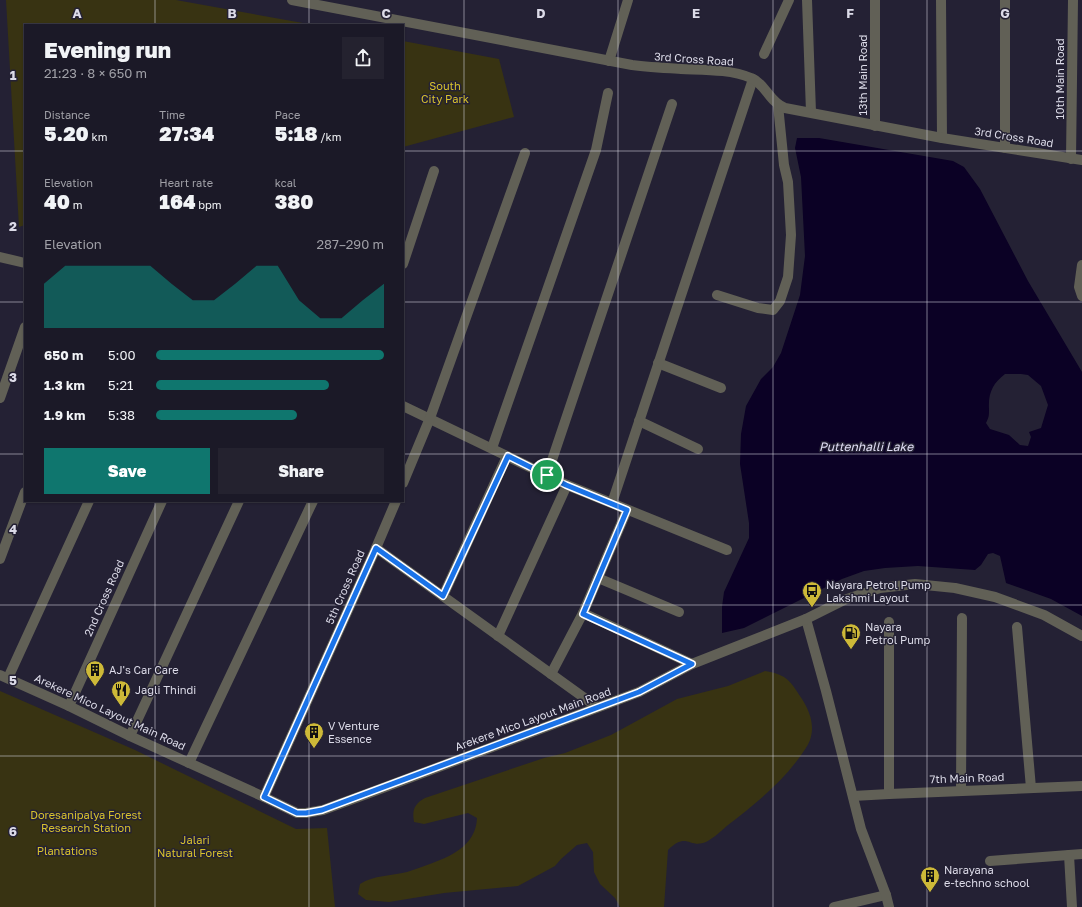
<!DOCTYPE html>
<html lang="en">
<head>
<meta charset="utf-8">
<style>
	body { margin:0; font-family:"Golos Text",sans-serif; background:#24222f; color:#f1f3f6; height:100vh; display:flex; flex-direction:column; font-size:15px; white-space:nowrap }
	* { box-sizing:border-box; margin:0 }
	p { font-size:13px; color:#a0a0a7 }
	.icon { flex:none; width:22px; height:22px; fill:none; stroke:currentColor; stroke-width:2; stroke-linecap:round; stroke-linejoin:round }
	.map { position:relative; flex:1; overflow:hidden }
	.panel { position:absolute; left:24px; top:24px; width:380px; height:478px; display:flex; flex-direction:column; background:#1b1927; border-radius:0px; box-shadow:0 1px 3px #0004,0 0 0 1px #393844 }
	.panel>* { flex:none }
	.pin { position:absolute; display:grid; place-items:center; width:34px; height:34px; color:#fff; margin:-17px; border:2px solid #fff; border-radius:50%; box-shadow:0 1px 4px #0007 }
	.round { display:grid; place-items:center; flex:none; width:42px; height:42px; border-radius:0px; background:#24222f }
	.headline { display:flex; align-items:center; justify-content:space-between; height:68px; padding:0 20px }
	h1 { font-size:22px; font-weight:800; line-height:30px }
	.figures { display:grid; grid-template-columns:repeat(3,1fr); gap:6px; height:68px; padding:4px 20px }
	.figures div { display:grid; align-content:center }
	.figures b { font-size:20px; font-weight:800 }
	.figures small { font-size:11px; font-weight:400 }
	.figures p { font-size:11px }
	.chart { height:112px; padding:8px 20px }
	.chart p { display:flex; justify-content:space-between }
	.chart svg { width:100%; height:72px; margin-top:4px; fill:#0f766e; opacity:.7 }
	.primary-button { display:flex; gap:8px; margin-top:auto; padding:8px 20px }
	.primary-button a { flex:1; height:46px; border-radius:0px; background:#0f766e; color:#fff; font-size:16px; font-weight:800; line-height:46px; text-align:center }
	.primary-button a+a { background:#24222f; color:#f1f3f6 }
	ul { padding:0 20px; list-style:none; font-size:13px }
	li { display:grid; grid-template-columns:64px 48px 1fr; align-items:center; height:30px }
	li i { height:10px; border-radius:5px; background:#0f766e }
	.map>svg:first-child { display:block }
	.green { fill:#383312 }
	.water { fill:#0b0125; fill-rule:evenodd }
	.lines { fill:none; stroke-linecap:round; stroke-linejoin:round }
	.minor { stroke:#616056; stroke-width:10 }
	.tertiary { stroke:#616056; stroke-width:10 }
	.route-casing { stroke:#fff; stroke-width:8 }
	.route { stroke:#1a73e8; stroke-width:5 }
	.grid { fill:none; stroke:#dcdbe8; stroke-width:1; stroke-opacity:0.55 }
	.labels { text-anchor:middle; stroke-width:3; stroke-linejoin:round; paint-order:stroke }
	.street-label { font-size:11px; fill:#dcdbe8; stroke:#242134 }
	.park-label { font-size:11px; fill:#d8c22c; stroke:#242134 }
	.poi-label { font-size:11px; fill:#dcdbe8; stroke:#242134; text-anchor:start }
	.water-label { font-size:12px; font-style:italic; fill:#e1def5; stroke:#242134 }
	.grid-label { font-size:13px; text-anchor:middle; font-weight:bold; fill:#dcdbe8; stroke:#242134; stroke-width:3; stroke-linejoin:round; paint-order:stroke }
</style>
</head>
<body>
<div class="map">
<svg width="1082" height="907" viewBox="0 0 1082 907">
	<rect width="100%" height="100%" fill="#242134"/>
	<!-- green -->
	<g class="green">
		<polygon points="6,0 176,0 314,25 25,25 25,225 19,227"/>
		<polygon points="403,41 499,59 514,117 403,147"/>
		<path d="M765,671C788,675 790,681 802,699C810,712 815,725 810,740C808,746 803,752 799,758C780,784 754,805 728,825C722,830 714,838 706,842C689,849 687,831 668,850L664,907H620L615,898L600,884L594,872L593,852L587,843L577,845L561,859L555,866L518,886L444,893L389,902L366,900L358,894L360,884C374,875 391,876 407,872C414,870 421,867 427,865C450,857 476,846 477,818L468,813L424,824L414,822C412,810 414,804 425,798L544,758L565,753L611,735L677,699L728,686Z"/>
		<polygon points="0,691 135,750 296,829 327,828 335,907 0,907"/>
	</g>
	<!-- water -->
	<path class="water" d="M797,138H819L953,161L964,167L980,189L1028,281L1082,372V616L1051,599L1006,583L1000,556L993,553L988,554L981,565L975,570L918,566L885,568L864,571L842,579L744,628L722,633V607L724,592L749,538V523L740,464L741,434L746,406L761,379L773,367L781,353L800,295L805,256L801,177L795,148ZM1005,374H1021L1028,375L1041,386L1048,405L1041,428L1029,432L1031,437L1028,446L1020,445L1009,435L990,429L986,423C989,417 989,416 989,409C988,393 993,383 1005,374Z"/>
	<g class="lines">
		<!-- minor -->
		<g class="minor">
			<polyline points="807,0 811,112"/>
			<polyline points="941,0 942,138"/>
			<polyline points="764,54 789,0"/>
			<polyline points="609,61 628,0"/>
			<polyline points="875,126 875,0"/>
			<polyline points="1005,148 1005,0"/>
			<polyline points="1071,159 1073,0"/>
			<polyline points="0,257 25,263"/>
			<polyline points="403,264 434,171"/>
			<polyline points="1082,265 1079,287 1082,296"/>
			<polyline points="717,295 758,308 773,310 780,301 788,277 791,235 788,182 784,165 778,105"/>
			<polyline points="658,363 721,388"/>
			<polyline points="0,398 25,327"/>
			<polyline points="403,406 567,485 727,550"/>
			<polyline points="639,421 698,449"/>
			<polyline points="492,448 596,150 608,93"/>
			<polyline points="547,475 672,104"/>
			<polyline points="403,483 430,418 525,153"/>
			<polyline points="612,503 753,79"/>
			<polyline points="627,510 583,613 692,664"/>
			<polyline points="376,548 396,501"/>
			<polyline points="0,559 25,492"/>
			<polyline points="598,578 679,612"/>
			<polyline points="443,596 507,456"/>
			<polyline points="889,622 889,794"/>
			<polyline points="1017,627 1031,788"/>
			<polyline points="498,636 567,485"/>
			<polyline points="551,674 583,613"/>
			<polyline points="8,678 89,501"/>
			<polyline points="69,706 162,501"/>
			<polyline points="130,736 239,501"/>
			<polyline points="189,763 313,501"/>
			<polyline points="961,791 962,618"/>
			<polyline points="853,796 889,794 1082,786"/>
			<polyline points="264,797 376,548 597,707"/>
			<polyline points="1069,855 1072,907"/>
			<polyline points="990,861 1082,854"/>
			<polyline points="834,907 886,895"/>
		</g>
		<!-- tertiary -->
		<g class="tertiary">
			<path d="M292,0L632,65C648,67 665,68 681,69C704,70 730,69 751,78C766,84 769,102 785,108L942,138L1082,160"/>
			<polyline points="806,619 826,691 861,829 886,895 889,907"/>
			<polyline points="0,675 69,706 130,736 264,797 297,813 306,813 323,810 372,792 639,692 692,664 806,619 844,600 880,588 915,584 955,588 995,597 1044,615 1082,636"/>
		</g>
	</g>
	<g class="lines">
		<!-- route casing -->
		<g class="route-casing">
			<polygon id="route" points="508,456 566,485 627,510 583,614 692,664 639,692 322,810 306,813 297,813 264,797 376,548 443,596"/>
		</g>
		<!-- route -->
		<use href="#route" class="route"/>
	</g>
	<!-- grid -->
	<path class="grid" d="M155,0V25M309,0V25M464,0V907M618,0V907M773,0V907M927,0V907M0,151H25M403,151H1082M0,302H25M403,302H1082M0,454H25M403,454H1082M155,501V907M309,501V907M0,605H1082M0,756H1082"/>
	<!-- icons -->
	<defs>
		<g id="bus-pin" transform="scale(1)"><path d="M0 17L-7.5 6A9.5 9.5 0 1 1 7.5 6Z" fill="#cdb938" stroke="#242134"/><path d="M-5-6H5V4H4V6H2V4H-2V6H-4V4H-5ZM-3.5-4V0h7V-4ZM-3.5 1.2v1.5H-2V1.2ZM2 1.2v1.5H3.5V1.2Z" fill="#111"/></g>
		<g id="fuel-pin" transform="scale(1)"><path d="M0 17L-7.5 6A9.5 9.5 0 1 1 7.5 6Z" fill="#cdb938" stroke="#242134"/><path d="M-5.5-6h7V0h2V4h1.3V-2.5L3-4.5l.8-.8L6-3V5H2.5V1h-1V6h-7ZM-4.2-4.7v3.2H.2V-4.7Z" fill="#111"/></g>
		<g id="building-pin" transform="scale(1)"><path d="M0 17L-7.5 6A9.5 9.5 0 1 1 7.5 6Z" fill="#cdb938" stroke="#242134"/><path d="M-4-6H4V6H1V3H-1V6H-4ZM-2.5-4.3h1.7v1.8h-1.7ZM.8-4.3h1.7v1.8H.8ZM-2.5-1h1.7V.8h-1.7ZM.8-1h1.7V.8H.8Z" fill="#111"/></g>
		<g id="restaurant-pin" transform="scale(1)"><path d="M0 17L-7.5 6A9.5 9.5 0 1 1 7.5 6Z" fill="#cdb938" stroke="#242134"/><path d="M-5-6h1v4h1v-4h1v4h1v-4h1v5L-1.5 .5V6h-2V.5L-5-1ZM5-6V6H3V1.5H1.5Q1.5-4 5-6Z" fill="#111"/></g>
	</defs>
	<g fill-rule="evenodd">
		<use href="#bus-pin" x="812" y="591"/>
		<use href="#fuel-pin" x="851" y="633"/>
		<use href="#building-pin" x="95" y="670"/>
		<use href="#restaurant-pin" x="121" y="690"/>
		<use href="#building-pin" x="314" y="732"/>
		<use href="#building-pin" x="930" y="876"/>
	</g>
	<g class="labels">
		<!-- street labels -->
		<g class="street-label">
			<text transform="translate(694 59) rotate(4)" y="4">3rd Cross Road</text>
			<text transform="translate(863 75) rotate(-90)" y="4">13th Main Road</text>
			<text transform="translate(1060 79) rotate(-90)" y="4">10th Main Road</text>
			<text transform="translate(1014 137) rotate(9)" y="4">3rd Cross Road</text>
			<text transform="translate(345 587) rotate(-66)" y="4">5th Cross Road</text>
			<text transform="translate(104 598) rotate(-66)" y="4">2nd Cross Road</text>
			<text transform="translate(110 712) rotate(25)" y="4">Arekere Mico Layout Main Road</text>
			<text transform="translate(533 719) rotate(-20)" y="4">Arekere Mico Layout Main Road</text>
			<text transform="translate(967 778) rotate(-2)" y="4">7th Main Road</text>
		</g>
		<!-- park labels -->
		<g class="park-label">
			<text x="445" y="90">South<tspan x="445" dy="13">City Park</tspan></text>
			<text x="86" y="819">Doresanipalya Forest<tspan x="86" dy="13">Research Station</tspan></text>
			<text x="195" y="844">Jalari<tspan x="195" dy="13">Natural Forest</tspan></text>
			<text x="67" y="855">Plantations</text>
		</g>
		<!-- poi labels -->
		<g class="poi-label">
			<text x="826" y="589">Nayara Petrol Pump<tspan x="826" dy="13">Lakshmi Layout</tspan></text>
			<text x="865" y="631">Nayara<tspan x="865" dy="13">Petrol Pump</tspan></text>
			<text x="109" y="674">AJ's Car Care</text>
			<text x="135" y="694">Jagli Thindi</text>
			<text x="328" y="730">V Venture<tspan x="328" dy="13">Essence</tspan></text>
			<text x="944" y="874">Narayana<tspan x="944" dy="13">e-techno school</tspan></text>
		</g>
		<!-- water labels -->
		<g class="water-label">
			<text x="866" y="451">Puttenhalli Lake</text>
		</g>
	</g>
	<g class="grid-label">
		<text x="77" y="18">A</text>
		<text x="232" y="18">B</text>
		<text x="386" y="18">C</text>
		<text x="541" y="18">D</text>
		<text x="696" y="18">E</text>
		<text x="850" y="18">F</text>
		<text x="1005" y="18">G</text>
		<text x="13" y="80">1</text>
		<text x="13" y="231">2</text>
		<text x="13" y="382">3</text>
		<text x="13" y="534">4</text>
		<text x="13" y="685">5</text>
		<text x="13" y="836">6</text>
	</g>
</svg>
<div class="pin" style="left:547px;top:475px;background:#1e9e55"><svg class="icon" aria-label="arrive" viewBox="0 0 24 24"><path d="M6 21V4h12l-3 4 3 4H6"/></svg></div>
<section class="panel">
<div class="headline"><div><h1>Evening run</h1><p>21:23 · 8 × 650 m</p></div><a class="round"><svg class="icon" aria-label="share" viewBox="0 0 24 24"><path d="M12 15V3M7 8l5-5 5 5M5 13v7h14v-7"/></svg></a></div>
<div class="figures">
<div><p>Distance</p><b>5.20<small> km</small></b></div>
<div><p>Time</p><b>27:34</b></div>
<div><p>Pace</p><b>5:18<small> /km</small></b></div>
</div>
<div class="figures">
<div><p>Elevation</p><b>40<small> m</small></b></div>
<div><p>Heart rate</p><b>164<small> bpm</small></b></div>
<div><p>kcal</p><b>380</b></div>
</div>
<div class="chart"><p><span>Elevation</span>287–290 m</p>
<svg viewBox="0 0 160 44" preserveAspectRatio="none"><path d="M0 44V17L10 6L20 6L30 6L40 6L50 6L60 17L70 27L80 27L90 17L100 6L110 6L120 27L130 38L140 38L150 27L160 17V44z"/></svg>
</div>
<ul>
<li><b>650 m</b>5:00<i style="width:100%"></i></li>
<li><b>1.3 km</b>5:21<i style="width:76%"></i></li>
<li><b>1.9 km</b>5:38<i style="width:62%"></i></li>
</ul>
<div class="primary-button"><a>Save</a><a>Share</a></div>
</section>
</div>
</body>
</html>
